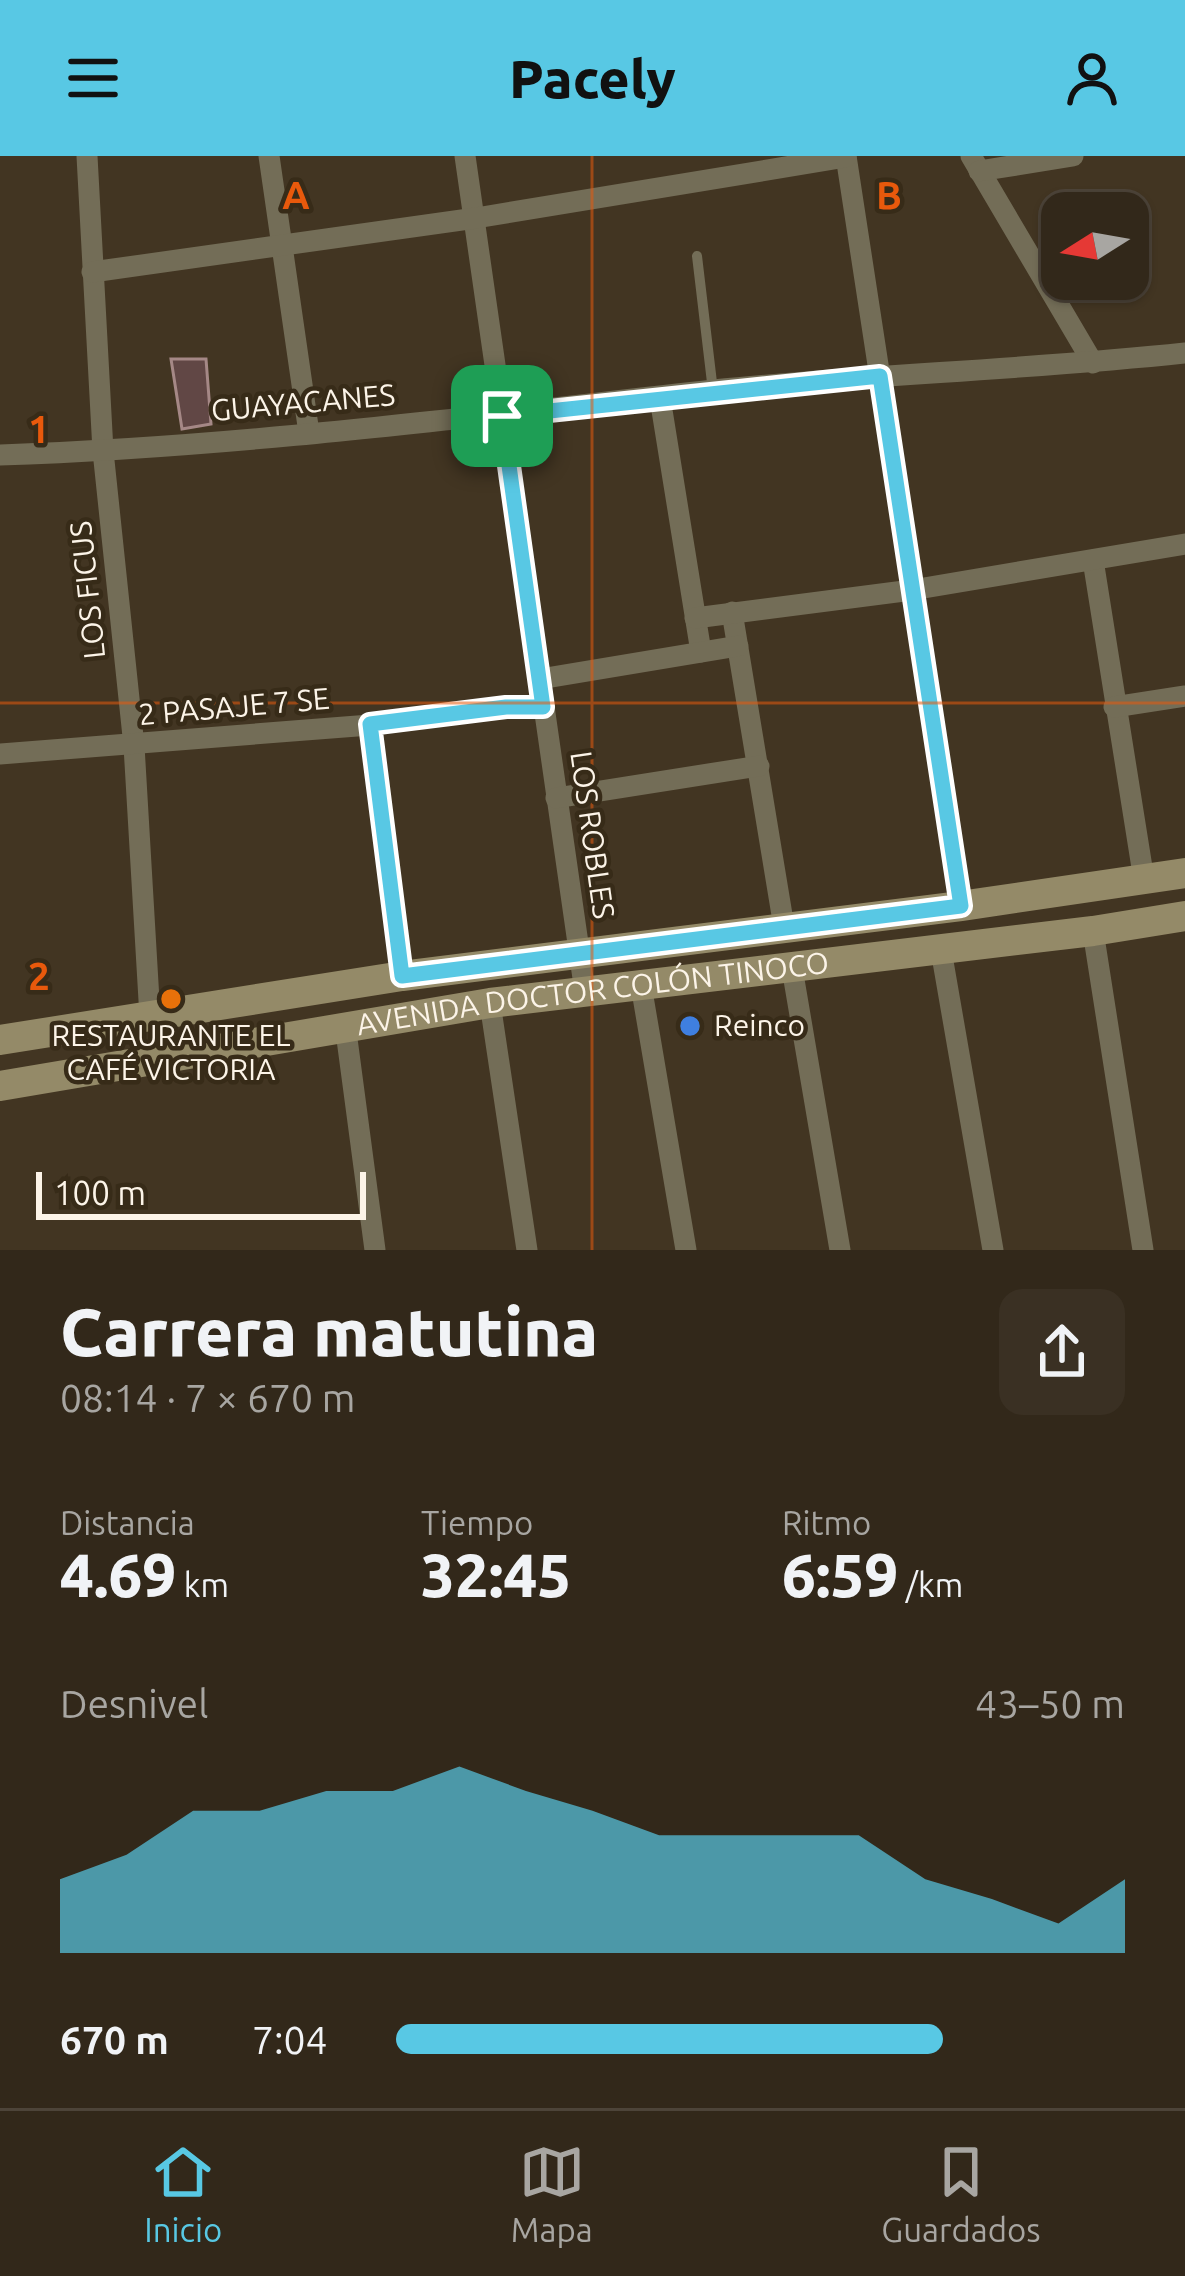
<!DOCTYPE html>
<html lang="es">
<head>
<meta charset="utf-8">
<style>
	body { margin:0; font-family:Ubuntu,sans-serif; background:#3a3023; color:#f1f3f6; height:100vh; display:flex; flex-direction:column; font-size:45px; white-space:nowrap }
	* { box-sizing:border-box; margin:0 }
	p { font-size:39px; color:#a8a6a2 }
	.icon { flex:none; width:66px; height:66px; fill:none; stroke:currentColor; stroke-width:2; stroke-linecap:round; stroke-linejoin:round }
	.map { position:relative; height:1094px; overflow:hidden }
	.panel { display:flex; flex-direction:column; background:#32281a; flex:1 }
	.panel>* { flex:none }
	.needle { width:78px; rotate:259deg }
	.fabs { position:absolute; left:1041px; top:36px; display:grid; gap:24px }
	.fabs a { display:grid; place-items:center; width:108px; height:108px; border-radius:24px; background:#32281a; box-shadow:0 3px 9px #0004,0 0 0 3px #4d4439; font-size:60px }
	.scale { position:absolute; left:36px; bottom:30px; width:330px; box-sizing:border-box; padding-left:12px; border:6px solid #fcf4e8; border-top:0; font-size:33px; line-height:42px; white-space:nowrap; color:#fcf4e8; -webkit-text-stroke:9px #372b18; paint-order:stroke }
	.pin { position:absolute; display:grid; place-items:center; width:102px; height:102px; color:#fff; margin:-51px; border-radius:24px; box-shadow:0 6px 18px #0006 }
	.round { display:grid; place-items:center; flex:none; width:126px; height:126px; border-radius:24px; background:#3a3023 }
	.summary { display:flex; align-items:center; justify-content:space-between; height:204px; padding:0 60px }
	h1 { font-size:66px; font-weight:800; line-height:90px }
	.stats { display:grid; grid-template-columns:repeat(3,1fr); gap:18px; height:204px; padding:12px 60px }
	.stats div { display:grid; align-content:center }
	.stats b { font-size:60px; font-weight:800 }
	.stats small { font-size:33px; font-weight:400 }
	.stats p { font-size:33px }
	.chart { height:336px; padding:24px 60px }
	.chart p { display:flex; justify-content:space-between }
	.chart svg { width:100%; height:216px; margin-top:12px; fill:#58c8e4; opacity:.7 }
	ul { padding:0 60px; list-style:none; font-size:39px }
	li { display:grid; grid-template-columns:192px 144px 1fr; align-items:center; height:90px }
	li i { height:30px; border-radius:15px; background:#58c8e4 }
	header { display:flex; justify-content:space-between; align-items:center; height:156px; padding:0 60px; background:#58c8e4; color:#111; font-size:54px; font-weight:800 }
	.tab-bar { display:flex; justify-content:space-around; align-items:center; height:168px; border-top:3px solid #4d4439; background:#32281a; font-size:33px; color:#a8a6a2 }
	.tab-bar a { display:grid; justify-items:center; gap:6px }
	.tab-bar .active { color:#58c8e4 }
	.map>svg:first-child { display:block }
	.building { fill:#614745; stroke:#a58886; stroke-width:3 }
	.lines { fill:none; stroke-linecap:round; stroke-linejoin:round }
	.lane { stroke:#736d57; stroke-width:10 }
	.street { stroke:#736d57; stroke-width:21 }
	.secondary { stroke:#948a68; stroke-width:30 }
	.route-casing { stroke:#fff; stroke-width:24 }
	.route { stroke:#58c8e4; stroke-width:15 }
	.grid { fill:none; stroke:#e8590c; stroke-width:3; stroke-opacity:0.55 }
	.food-dot { fill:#e8710a; stroke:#372b18; stroke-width:4.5 }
	.shop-dot { fill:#3f7fe0; stroke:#372b18; stroke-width:4.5 }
	.labels { text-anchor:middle; stroke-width:9; stroke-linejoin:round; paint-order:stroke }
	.street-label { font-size:30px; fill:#fcf4e8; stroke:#372b18 }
	.poi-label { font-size:30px; fill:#fcf4e8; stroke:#372b18; text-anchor:start }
	.grid-label { font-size:39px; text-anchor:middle; font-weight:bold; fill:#e8590c; stroke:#372b18; stroke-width:9; stroke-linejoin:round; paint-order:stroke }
</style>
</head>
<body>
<header><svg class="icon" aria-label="menu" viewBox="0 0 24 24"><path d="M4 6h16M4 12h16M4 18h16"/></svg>Pacely<svg class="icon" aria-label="person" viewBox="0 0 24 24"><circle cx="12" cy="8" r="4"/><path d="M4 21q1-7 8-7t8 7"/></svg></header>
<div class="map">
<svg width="1185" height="1094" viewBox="0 0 1185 1094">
	<rect width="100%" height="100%" fill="#423522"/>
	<!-- building -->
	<polygon class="building" points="171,203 206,203 211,268 182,273"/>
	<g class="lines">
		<!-- lane -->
		<polyline class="lane" points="697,100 713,235"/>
		<!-- street -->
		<g class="street">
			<polyline points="87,0 103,295 134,590 150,861"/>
			<polyline points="269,0 309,277"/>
			<polyline points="465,0 585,836"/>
			<polyline points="846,0 961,750"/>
			<polyline points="971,0 1093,207"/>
			<polyline points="979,15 1073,0"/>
			<polyline points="92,116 476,62 846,1"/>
			<polyline points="660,242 701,496"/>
			<path d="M0,299C239,291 477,260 714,234C871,218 1028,214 1185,197"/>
			<polyline points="1093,404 1144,724"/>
			<polyline points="732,456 784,771"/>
			<polyline points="695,462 912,434 1185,388"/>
			<polyline points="540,523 738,490"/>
			<polyline points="1114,551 1185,540"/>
			<polyline points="370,569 402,820"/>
			<polyline points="0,598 370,569 506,551 543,551"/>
			<polyline points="556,642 759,610"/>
			<polyline points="1093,775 1143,1094"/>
			<polyline points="941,794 993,1094"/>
			<polyline points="792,812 840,1094"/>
			<polyline points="641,829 686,1094"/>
			<polyline points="490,847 527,1094"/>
			<polyline points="345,868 375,1094"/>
		</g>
		<!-- secondary -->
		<g class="secondary">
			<polyline points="0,884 402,820 961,750 1185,717"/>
			<path id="s1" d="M0,930L490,847L1093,775L1185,760"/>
		</g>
	</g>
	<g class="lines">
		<!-- route casing -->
		<g class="route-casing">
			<polygon id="route" points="880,220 961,750 402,820 370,568 506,551 543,551 502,260"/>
		</g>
		<!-- route -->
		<use href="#route" class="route"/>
	</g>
	<!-- grid -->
	<path class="grid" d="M592,0V1094M0,547H1185"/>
	<!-- markers -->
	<circle class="food-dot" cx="171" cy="843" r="12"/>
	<circle class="shop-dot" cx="690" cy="870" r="12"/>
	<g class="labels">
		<!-- street labels -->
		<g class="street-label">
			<text transform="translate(303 247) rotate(-5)" y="10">GUAYACANES</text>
			<text transform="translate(88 434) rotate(-96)" y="10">LOS FICUS</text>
			<text transform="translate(234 551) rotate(-5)" y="10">2 PASAJE 7 SE</text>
			<text transform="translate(592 679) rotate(82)" y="10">LOS ROBLES</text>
			<text dy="10" stroke="none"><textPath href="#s1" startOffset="600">AVENIDA DOCTOR COLÓN TINOCO</textPath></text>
		</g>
		<!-- poi labels -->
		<g class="poi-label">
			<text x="714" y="880">Reinco</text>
			<text x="171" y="890" text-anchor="middle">RESTAURANTE EL<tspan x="171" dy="34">CAFÉ VICTORIA</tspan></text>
		</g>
	</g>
	<g class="grid-label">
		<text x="296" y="53">A</text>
		<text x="889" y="53">B</text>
		<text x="39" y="287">1</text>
		<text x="39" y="834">2</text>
	</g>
</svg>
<div class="fabs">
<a><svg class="needle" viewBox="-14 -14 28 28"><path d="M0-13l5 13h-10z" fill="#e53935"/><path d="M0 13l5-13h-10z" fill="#a8a6a2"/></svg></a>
</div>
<div class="scale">100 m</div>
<div class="pin" style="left:502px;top:260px;background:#1e9e55"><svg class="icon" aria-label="arrive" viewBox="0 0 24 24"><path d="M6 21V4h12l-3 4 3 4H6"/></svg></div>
</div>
<section class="panel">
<div class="summary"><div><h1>Carrera matutina</h1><p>08:14 · 7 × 670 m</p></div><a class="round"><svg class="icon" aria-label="share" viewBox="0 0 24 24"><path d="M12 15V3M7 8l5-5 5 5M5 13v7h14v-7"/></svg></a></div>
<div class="stats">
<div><p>Distancia</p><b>4.69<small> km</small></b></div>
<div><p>Tiempo</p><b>32:45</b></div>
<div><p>Ritmo</p><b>6:59<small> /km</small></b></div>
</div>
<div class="chart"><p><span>Desnivel</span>43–50 m</p>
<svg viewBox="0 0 160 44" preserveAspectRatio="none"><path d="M0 44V29L10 24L20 15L30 15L40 11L50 11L60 6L70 11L80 15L90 20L100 20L110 20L120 20L130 29L140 33L150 38L160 29V44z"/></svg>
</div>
<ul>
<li><b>670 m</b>7:04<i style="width:75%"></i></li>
</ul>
</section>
<nav class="tab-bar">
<a class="active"><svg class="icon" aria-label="home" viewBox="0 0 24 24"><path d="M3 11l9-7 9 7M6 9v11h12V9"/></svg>Inicio</a>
<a><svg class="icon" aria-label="map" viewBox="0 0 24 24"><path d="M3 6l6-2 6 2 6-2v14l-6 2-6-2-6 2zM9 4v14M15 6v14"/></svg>Mapa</a>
<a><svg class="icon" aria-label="saved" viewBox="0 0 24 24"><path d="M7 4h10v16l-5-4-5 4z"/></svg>Guardados</a>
</nav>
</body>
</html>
